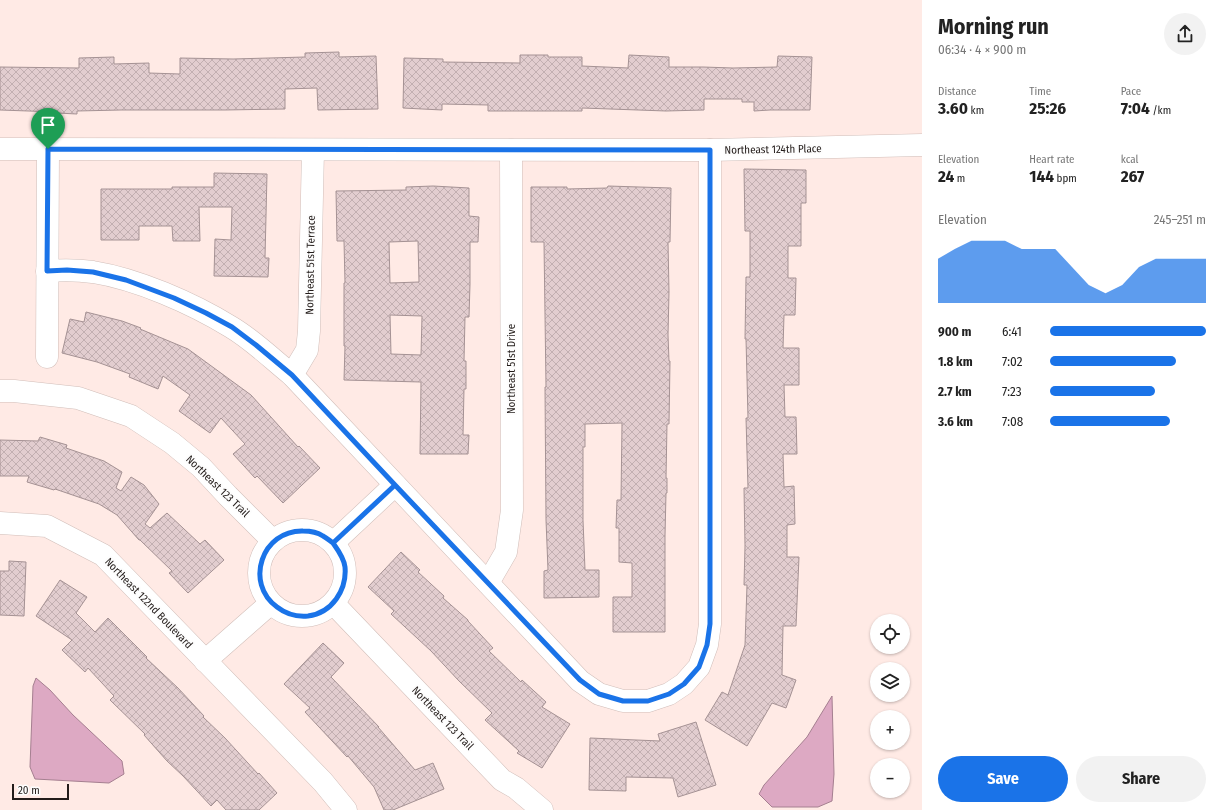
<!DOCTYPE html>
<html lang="en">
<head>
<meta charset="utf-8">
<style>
	body { margin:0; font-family:"Fira Sans Condensed",sans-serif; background:#f2f2f2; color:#222; height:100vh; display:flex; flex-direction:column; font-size:15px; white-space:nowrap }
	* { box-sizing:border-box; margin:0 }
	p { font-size:13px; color:#767676 }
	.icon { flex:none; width:22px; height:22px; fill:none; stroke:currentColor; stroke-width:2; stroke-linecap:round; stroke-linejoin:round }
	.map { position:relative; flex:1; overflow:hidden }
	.details { display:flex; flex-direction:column; background:#fff; width:300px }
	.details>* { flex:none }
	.tools { position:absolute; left:870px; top:614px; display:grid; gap:8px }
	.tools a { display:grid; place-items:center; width:40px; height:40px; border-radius:50%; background:#fff; box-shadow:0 1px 3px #0004; font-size:20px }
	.scale { position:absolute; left:12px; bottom:10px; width:57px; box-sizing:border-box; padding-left:4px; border:2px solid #231c1a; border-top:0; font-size:11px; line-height:14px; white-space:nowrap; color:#231c1a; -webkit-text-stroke:3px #fdfdfd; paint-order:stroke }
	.pin { position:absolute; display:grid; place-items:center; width:34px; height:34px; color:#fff; margin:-41px -17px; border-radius:50% 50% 50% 0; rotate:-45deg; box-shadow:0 0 4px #0007 }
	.pin .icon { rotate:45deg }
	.round { display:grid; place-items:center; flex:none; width:42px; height:42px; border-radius:21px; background:#f2f2f2 }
	.head { display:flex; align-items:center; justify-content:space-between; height:68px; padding:0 16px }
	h1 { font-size:22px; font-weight:700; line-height:30px }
	.stats { display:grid; grid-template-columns:repeat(3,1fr); gap:6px; height:68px; padding:4px 16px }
	.stats div { display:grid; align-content:center }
	.stats b { font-size:17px; font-weight:700 }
	.stats small { font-size:11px; font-weight:400 }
	.stats p { font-size:11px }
	.chart { height:112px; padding:8px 16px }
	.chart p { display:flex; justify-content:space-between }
	.chart svg { width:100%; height:72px; margin-top:4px; fill:#1a73e8; opacity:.7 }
	.primary-button { display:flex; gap:8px; margin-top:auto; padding:8px 16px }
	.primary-button a { flex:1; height:46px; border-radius:24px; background:#1a73e8; color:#fff; font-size:16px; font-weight:700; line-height:46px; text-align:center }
	.primary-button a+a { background:#f2f2f2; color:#222 }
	ul { padding:0 16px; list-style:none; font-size:13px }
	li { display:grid; grid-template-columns:64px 48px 1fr; align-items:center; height:30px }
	li i { height:10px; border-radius:5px; background:#1a73e8 }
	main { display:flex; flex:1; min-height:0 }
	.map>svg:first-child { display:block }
	.water { fill:#dda9c3; stroke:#a57f90 }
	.building { fill:url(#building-cross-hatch); stroke:#a59294; fill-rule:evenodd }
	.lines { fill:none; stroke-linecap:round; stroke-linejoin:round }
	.minor-casing { stroke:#d1beb9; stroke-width:23 }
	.minor { stroke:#fff; stroke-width:22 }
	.route-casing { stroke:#fff; stroke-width:8 }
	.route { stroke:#1a73e8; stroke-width:5 }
	.labels { text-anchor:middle; stroke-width:4; stroke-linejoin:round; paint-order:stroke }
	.street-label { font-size:11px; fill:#231c1a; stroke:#fdfdfd }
</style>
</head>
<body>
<main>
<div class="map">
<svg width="922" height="810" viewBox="0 0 922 810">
	<defs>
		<pattern id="building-cross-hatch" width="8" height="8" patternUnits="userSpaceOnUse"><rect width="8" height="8" fill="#e2cdcf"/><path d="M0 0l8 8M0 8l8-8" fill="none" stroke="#c2afb1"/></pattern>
	</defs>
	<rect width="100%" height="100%" fill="#ffeae5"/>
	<!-- water -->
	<g class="water">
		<polygon points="36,678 50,690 73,715 122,761 124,774 109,783 35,779 30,767 33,686"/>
		<polygon points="832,696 834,774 832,801 818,807 772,807 759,794 764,785 807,737"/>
	</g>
	<!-- building -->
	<g class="building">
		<polygon points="339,52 339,57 376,56 378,109 318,110 317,88 285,89 285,109 225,110 121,110 77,111 77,114 57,113 57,112 0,110 0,67 79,68 79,58 114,57 114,64 149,63 149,73 180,74 180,58 233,59 305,57 305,53"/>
		<polygon points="520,55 548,55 548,57 582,57 582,66 628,68 629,55 669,57 669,67 703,67 733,68 777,67 778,56 812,57 810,110 770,110 754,111 754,102 742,102 742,99 704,99 704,110 666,111 582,108 582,111 488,111 488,105 442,104 442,110 403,108 404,58 443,59 443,62 520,63"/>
		<polygon points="744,169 806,170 806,203 801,203 801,246 788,246 788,278 796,278 795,315 784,315 783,348 799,348 799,385 784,385 785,417 796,417 797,454 783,454 784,487 794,486 795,524 787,525 787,557 799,557 796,626 783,626 782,675 796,680 786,708 772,703 747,746 705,720 722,692 728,695 745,645 747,585 744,585 745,546 744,488 748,488 746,418 748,418 746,339 745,339 746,277 750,277 750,231 745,231"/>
		<polygon points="214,173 267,174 265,258 269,258 268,277 214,276 215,239 231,240 232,207 199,207 200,241 173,241 172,226 139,226 139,240 101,240 101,189 172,189 172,187 214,187"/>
		<path d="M433,186L469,188V216L479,217L478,242H470V284L469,317H465L464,361H466V389H464L463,435H469L468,454H420L421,382L344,380L345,346H344V283H345L344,241H337L336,191L406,190V187ZM418,241L419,282L390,283L389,242ZM390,315L422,316L421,355L391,354Z"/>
		<polygon points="608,186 671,188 670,242 668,242 669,292 668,335 669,361 670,361 669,424 667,424 666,478 667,478 667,493 666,493 665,536 665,632 613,632 613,597 632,597 632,563 619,562 619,528 616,528 617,500 621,500 622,423 585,424 585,447 583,447 583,520 585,570 599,570 599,597 544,598 544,571 548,570 546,520 545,387 546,387 544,242 531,242 531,187 567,187 567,189 607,188"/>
		<polygon points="86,312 122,321 141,328 140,329 188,349 251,395 298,447 299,446 320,468 283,503 257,476 255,478 233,454 245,444 221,418 210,433 179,411 190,395 163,376 158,389 129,377 130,374 97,362 62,353 70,319 84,322"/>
		<polygon points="40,437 67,445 66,448 104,461 122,472 116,488 121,491 131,477 144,485 159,504 145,524 150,528 167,513 200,544 205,540 224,560 188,593 169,573 172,571 140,540 139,540 117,515 99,504 55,489 54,490 27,482 29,476 0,476 0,440 38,441"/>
		<polygon points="401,552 420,570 418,572 444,596 443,598 468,620 468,621 493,648 489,651 521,682 522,680 546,702 542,707 570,724 542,768 517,753 519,751 485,720 492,713 459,681 431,651 391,614 394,611 368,587"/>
		<polygon points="9,561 26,562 24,616 0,615 0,571 9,571"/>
		<polygon points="60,580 87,597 76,613 95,632 108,618 147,657 146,658 178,688 204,716 203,717 225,738 258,774 259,773 277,793 259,810 226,810 217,800 211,806 183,776 167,761 144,735 145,734 110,700 114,696 88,668 85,672 62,650 72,640 36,616"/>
		<polygon points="323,643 344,663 331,677 379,727 378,727 415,770 433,763 444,789 393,810 384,810 374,787 348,756 347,757 305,712 310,708 284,684"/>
		<polygon points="696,722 716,785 678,797 673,778 626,777 626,791 589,790 590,738 660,741 658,734"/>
	</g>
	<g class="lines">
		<!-- minor casing -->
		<g class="minor-casing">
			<g id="minor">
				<polyline points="0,149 710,150 922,145"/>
				<path d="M47,271C62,270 78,270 93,272C137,279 192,303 231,327C253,340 272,359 292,375L580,681L599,694L623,701H648L669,694L684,684L699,667L707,645L710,624V150"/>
				<polyline points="47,357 48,149"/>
				<polyline points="292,375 307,350 309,331 313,150"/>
				<polyline points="0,391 14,391 78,398 131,416 172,443 201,467 228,496 273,541"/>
				<polyline points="0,523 47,526 103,555 323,782 346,810"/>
				<circle cx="302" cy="573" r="43"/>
				<polyline points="333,543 395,485"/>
				<polyline points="488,583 506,552 512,510 511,150"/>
				<polyline points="333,603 502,780 516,788 542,810"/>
				<polyline points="205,661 271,603"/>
			</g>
		</g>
		<!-- minor -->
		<use href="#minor" class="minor"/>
	</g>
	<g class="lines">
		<!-- route casing -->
		<g class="route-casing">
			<path id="route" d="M48,149L47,271L67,270L93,272L126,280L174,298L206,313L232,327L256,345L292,375L395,485L333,543C330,541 327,538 323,536C317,532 310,531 303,531C262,530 244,583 277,607C286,614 297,617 308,616C332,613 347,590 345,567C344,558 338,550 333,543L395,485L580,680L599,694L623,701H648L669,694L684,684L699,667L707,645L710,624V150L48,149"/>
		</g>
		<!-- route -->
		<use href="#route" class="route"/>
	</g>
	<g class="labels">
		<!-- street labels -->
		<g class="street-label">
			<text transform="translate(773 149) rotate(-1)" y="4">Northeast 124th Place</text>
			<text transform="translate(310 265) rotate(-89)" y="4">Northeast 51st Terrace</text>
			<text transform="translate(511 369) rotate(-90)" y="4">Northeast 51st Drive</text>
			<text transform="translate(218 486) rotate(44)" y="4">Northeast 123 Trail</text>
			<text transform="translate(149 603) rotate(46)" y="4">Northeast 122nd Boulevard</text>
			<text transform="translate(443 718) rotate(46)" y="4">Northeast 123 Trail</text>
		</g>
	</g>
</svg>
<div class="tools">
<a><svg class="icon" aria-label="locate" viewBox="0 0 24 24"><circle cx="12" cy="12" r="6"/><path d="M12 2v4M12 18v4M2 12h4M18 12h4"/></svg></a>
<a><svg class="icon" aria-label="layers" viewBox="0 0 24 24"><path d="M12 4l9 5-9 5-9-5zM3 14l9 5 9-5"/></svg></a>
<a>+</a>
<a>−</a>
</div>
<div class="scale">20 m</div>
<div class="pin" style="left:48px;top:149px;background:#1e9e55"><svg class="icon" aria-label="arrive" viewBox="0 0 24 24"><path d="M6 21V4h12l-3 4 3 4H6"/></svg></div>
</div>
<section class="details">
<div class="head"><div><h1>Morning run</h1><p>06:34 · 4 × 900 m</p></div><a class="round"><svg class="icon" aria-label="share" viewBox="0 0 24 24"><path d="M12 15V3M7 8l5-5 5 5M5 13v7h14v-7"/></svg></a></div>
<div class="stats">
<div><p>Distance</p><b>3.60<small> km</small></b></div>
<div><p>Time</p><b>25:26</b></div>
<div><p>Pace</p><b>7:04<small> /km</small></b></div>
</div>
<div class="stats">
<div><p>Elevation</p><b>24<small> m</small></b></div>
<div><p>Heart rate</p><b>144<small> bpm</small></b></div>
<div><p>kcal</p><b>267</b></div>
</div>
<div class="chart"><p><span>Elevation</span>245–251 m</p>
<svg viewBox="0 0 160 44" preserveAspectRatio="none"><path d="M0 44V17L10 11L20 6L30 6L40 6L50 11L60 11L70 11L80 22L90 33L100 38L110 33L120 22L130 17L140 17L150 17L160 17V44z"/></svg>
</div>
<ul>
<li><b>900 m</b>6:41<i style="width:100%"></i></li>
<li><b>1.8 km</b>7:02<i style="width:81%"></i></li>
<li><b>2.7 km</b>7:23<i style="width:67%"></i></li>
<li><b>3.6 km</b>7:08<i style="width:77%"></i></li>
</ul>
<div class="primary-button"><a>Save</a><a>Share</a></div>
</section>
</main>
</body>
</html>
